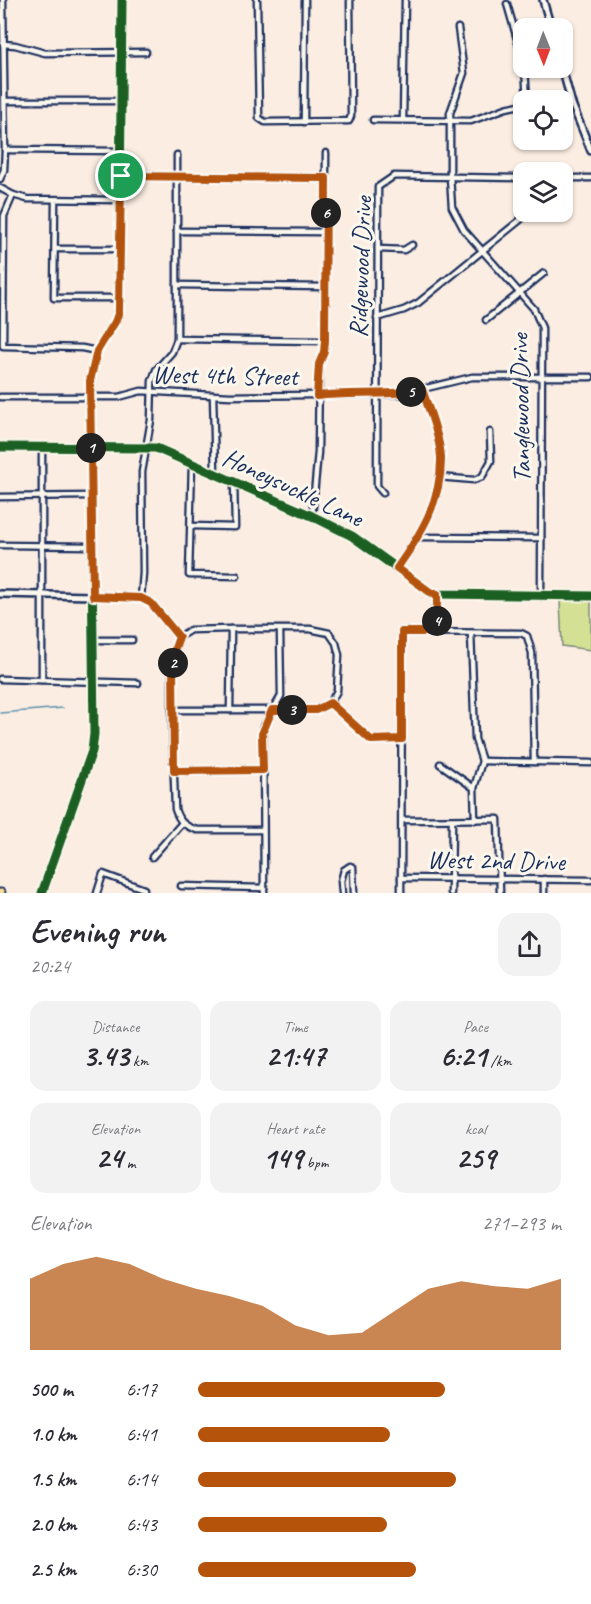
<!DOCTYPE html>
<html lang="en">
<head>
<meta charset="utf-8">
<style>
	body { margin:0; font-family:Caveat,sans-serif; background:#f2f2f3; color:#2b2b33; height:100vh; display:flex; flex-direction:column; font-size:22px; white-space:nowrap }
	* { box-sizing:border-box; margin:0 }
	p { font-size:20px; color:#7c7c81 }
	.icon { flex:none; width:33px; height:33px; fill:none; stroke:currentColor; stroke-width:2; stroke-linecap:round; stroke-linejoin:round }
	.map { position:relative; height:893px; overflow:hidden }
	.side { display:flex; flex-direction:column; background:#fff; flex:1 }
	.side>* { flex:none }
	.needle { width:39px; rotate:179deg }
	.buttons { position:absolute; left:513px; top:18px; display:grid; gap:12px }
	.buttons a { display:grid; place-items:center; width:60px; height:60px; border-radius:12px; background:#fff; box-shadow:0 2px 4px #0004; font-size:30px }
	.pin { position:absolute; display:grid; place-items:center; width:51px; height:51px; color:#fff; margin:-26px; border:3px solid #fff; border-radius:50%; box-shadow:0 2px 6px #0007 }
	.km { position:absolute; width:30px; height:30px; margin:-15px; border-radius:50%; background:#222; color:#fff; font-size:16px; line-height:30px; text-align:center }
	.round { display:grid; place-items:center; flex:none; width:63px; height:63px; border-radius:18px; background:#f2f2f3 }
	.overview { display:flex; align-items:center; justify-content:space-between; height:102px; padding:0 30px }
	h1 { font-size:33px; font-weight:600; line-height:45px }
	.stats { display:grid; grid-template-columns:repeat(3,1fr); gap:9px; height:102px; padding:6px 30px }
	.stats div { display:grid; align-content:center; border-radius:15px; background:#f2f2f3; text-align:center }
	.stats b { font-size:30px; font-weight:600 }
	.stats small { font-size:16px; font-weight:400 }
	.stats p { font-size:16px }
	.chart { height:168px; padding:12px 30px }
	.chart p { display:flex; justify-content:space-between }
	.chart svg { width:100%; height:108px; margin-top:6px; fill:#b45309; opacity:.7 }
	ul { padding:0 30px; list-style:none; font-size:20px }
	li { display:grid; grid-template-columns:96px 72px 1fr; align-items:center; height:45px }
	li i { height:15px; border-radius:8px; background:#b45309 }
	.map>svg:first-child { display:block }
	.green { fill:#d4e194; stroke:#788879; stroke-width:1.5 }
	.lines { fill:none; stroke-linecap:round; stroke-linejoin:round }
	.stream { stroke:#5c90b1; stroke-width:1.5 }
	.minor-casing { stroke:#1b2f5e; stroke-width:9 }
	.tertiary-casing { stroke:#1b2f5e; stroke-width:10 }
	.primary-casing { stroke:#1b2f5e; stroke-width:11 }
	.minor { stroke:#fbf7ec; stroke-width:4.5 }
	.tertiary { stroke:#fbf7ec; stroke-width:5 }
	.primary { stroke:#fadf96; stroke-width:7 }
	.cycleway-casing { stroke:#fbf7ec; stroke-width:13 }
	.cycleway { stroke:#1b5e20; stroke-width:9 }
	.route-casing { stroke:#fff; stroke-width:12 }
	.route { stroke:#b45309; stroke-width:8 }
	.labels { text-anchor:middle; stroke-width:6; stroke-linejoin:round; paint-order:stroke }
	.street-label { font-size:26px; fill:#1b2f5e; stroke:#fbf7ec }
</style>
</head>
<body>
<div class="map">
<svg width="591" height="893" viewBox="0 0 591 893">
	<rect width="100%" height="100%" fill="#fbede1"/>
	<filter id="ink" filterUnits="userSpaceOnUse"><feTurbulence type="fractalNoise" baseFrequency=".0167" numOctaves="2"/><feDisplacementMap in="SourceGraphic" scale="12" xChannelSelector="R" yChannelSelector="G"/><feConvolveMatrix kernelMatrix="1 2 1 2 8 2 1 2 1" color-interpolation-filters="sRGB"/></filter>
	<g filter="url(#ink)">
		<!-- green -->
		<polygon class="green" points="560,600 591,600 591,650 562,646"/>
		<g class="lines">
			<!-- stream -->
			<g class="stream">
				<polyline points="0,713 63,708"/>
				<polyline points="540,893 541,883"/>
			</g>
			<!-- minor casing -->
			<g class="minor-casing">
				<g id="minor">
					<polyline points="257,0 259,118 265,122 349,121 351,116 350,0"/>
					<polyline points="507,4 524,63"/>
					<polyline points="458,28 464,73 450,113 450,177 452,207 464,230 534,309 542,328 541,597"/>
					<polyline points="3,44 15,45 45,53 146,52"/>
					<polyline points="525,68 527,100"/>
					<polyline points="5,101 122,101"/>
					<polyline points="562,104 572,104"/>
					<polyline points="373,120 471,121 506,108 524,104"/>
					<polyline points="403,120 405,0"/>
					<polyline points="304,122 305,0"/>
					<polyline points="5,150 122,151"/>
					<polyline points="121,176 326,178"/>
					<polyline points="562,178 591,178"/>
					<polyline points="0,179 4,170 5,150 3,0"/>
					<polyline points="0,188 13,195 27,199 121,200"/>
					<polyline points="13,195 4,216 3,346 82,348 97,351"/>
					<polyline points="55,200 54,298 120,298"/>
					<polyline points="177,231 325,232"/>
					<polyline points="55,249 120,249"/>
					<polyline points="378,249 404,250 412,245"/>
					<polyline points="177,285 325,287"/>
					<polyline points="377,318 404,310 418,303 530,212"/>
					<polyline points="486,320 544,273"/>
					<polyline points="177,339 325,341"/>
					<polyline points="213,395 215,473"/>
					<polyline points="0,397 119,397 141,391 230,396 402,394 472,377 591,377"/>
					<polyline points="0,447 91,447"/>
					<polyline points="42,448 42,680"/>
					<polyline points="192,463 189,575 237,576"/>
					<polyline points="439,477 474,480 482,477 491,461 490,432"/>
					<polyline points="383,493 377,486 378,187 394,176 524,178"/>
					<polyline points="0,497 92,496"/>
					<polyline points="312,516 318,452 319,364 324,352 325,341 326,153"/>
					<polyline points="191,526 235,527 234,482"/>
					<polyline points="418,537 541,538"/>
					<polyline points="0,545 91,546"/>
					<path d="M397,568C420,534 443,500 441,457C439,434 429,411 422,389"/>
					<polyline points="93,596 141,598 151,603 179,637"/>
					<polyline points="141,598 143,573 142,472 151,420 152,381 156,370 172,352 177,339 177,155"/>
					<polyline points="437,632 437,594"/>
					<polyline points="471,633 475,739 482,761 474,788 475,820"/>
					<path d="M179,637C171,657 172,679 172,701C172,737 174,773 175,809C179,822 185,826 197,830H263"/>
					<polyline points="179,637 190,630 231,629 310,629 329,633 336,643 339,655 337,691 330,703"/>
					<polyline points="93,640 132,640"/>
					<polyline points="0,679 138,683"/>
					<polyline points="330,703 371,740 402,739"/>
					<polyline points="172,710 316,710 330,703"/>
					<polyline points="230,710 231,629"/>
					<polyline points="482,761 591,763"/>
					<polyline points="440,764 474,788"/>
					<polyline points="174,771 263,770"/>
					<polyline points="403,820 498,819 500,893"/>
					<polyline points="152,857 182,823"/>
					<polyline points="401,878 591,880"/>
					<polyline points="181,886 264,888"/>
					<polyline points="97,893 103,874 144,889"/>
					<polyline points="264,893 263,734 264,726 281,696 280,630"/>
					<polyline points="342,893 341,881 344,870 350,866 353,867 354,893"/>
					<polyline points="401,893 402,632 521,633 527,636 532,653 534,762"/>
					<polyline points="451,893 452,820"/>
					<polyline points="544,893 544,879"/>
				</g>
			</g>
			<!-- tertiary casing -->
			<g class="tertiary-casing">
				<g id="tertiary">
					<polyline points="543,0 551,28"/>
					<polyline points="562,68 572,104 591,151"/>
					<polyline points="91,447 156,448 192,463 312,516 352,536 430,592 437,594 591,596"/>
					<polyline points="0,594 93,596"/>
					<polyline points="42,893 92,751 94,734 90,381 97,351 115,322 119,311 122,0"/>
				</g>
			</g>
			<!-- primary casing -->
			<g class="primary-casing">
				<polyline id="primary" points="0,893 1,893"/>
			</g>
			<!-- minor -->
			<use href="#minor" class="minor"/>
			<!-- tertiary -->
			<use href="#tertiary" class="tertiary"/>
			<!-- primary -->
			<use href="#primary" class="primary"/>
			<!-- cycleway casing -->
			<g class="cycleway-casing">
				<g id="cycleway">
					<polyline points="0,447 156,448 312,516 352,536 430,592 437,594 591,596"/>
					<polyline points="42,893 92,751 94,734 90,381 97,351 115,322 119,311 122,0"/>
				</g>
			</g>
			<!-- cycleway -->
			<use href="#cycleway" class="cycleway"/>
		</g>
	</g>
	<g class="lines" filter="url(#ink)">
		<!-- route casing -->
		<g class="route-casing">
			<path id="route" d="M121,176L326,178L325,341L324,352L319,364L317,396C352,391 388,397 422,389C429,410 439,434 441,457C442,500 421,534 397,568L430,592L437,594V632H402V739L371,740L330,703L316,710H272L262,734L263,770L174,771L173,661L175,648L179,637L151,603L141,598L93,596L90,381L97,351L115,322L119,311Z"/>
		</g>
		<!-- route -->
		<use href="#route" class="route"/>
	</g>
	<g class="labels">
		<!-- street labels -->
		<g class="street-label">
			<text transform="translate(360 267) rotate(-88)" y="9">Ridgewood Drive</text>
			<text transform="translate(225 375) rotate(1)" y="9">West 4th Street</text>
			<text transform="translate(520 408) rotate(-91)" y="9">Tanglewood Drive</text>
			<text transform="translate(293 487) rotate(25)" y="9">Honeysuckle Lane</text>
			<text transform="translate(496 860) rotate(1)" y="9">West 2nd Drive</text>
		</g>
	</g>
</svg>
<div class="buttons">
<a><svg class="needle" viewBox="-14 -14 28 28"><path d="M0-13l5 13h-10z" fill="#e53935"/><path d="M0 13l5-13h-10z" fill="#7c7c81"/></svg></a>
<a><svg class="icon" aria-label="locate" viewBox="0 0 24 24"><circle cx="12" cy="12" r="6"/><path d="M12 2v4M12 18v4M2 12h4M18 12h4"/></svg></a>
<a><svg class="icon" aria-label="layers" viewBox="0 0 24 24"><path d="M12 4l9 5-9 5-9-5zM3 14l9 5 9-5"/></svg></a>
</div>
<div class="pin" style="left:121px;top:176px;background:#1e9e55"><svg class="icon" aria-label="arrive" viewBox="0 0 24 24"><path d="M6 21V4h12l-3 4 3 4H6"/></svg></div>
<b class="km" style="left:91px;top:448px">1</b>
<b class="km" style="left:173px;top:663px">2</b>
<b class="km" style="left:292px;top:710px">3</b>
<b class="km" style="left:437px;top:621px">4</b>
<b class="km" style="left:411px;top:392px">5</b>
<b class="km" style="left:326px;top:213px">6</b>
</div>
<section class="side">
<div class="overview"><div><h1>Evening run</h1><p>20:24</p></div><a class="round"><svg class="icon" aria-label="share" viewBox="0 0 24 24"><path d="M12 15V3M7 8l5-5 5 5M5 13v7h14v-7"/></svg></a></div>
<div class="stats">
<div><p>Distance</p><b>3.43<small> km</small></b></div>
<div><p>Time</p><b>21:47</b></div>
<div><p>Pace</p><b>6:21<small> /km</small></b></div>
</div>
<div class="stats">
<div><p>Elevation</p><b>24<small> m</small></b></div>
<div><p>Heart rate</p><b>149<small> bpm</small></b></div>
<div><p>kcal</p><b>259</b></div>
</div>
<div class="chart"><p><span>Elevation</span>271–293 m</p>
<svg viewBox="0 0 160 44" preserveAspectRatio="none"><path d="M0 44V15L10 9L20 6L30 9L40 15L50 19L60 22L70 26L80 34L90 38L100 37L110 28L120 19L130 16L140 18L150 19L160 15V44z"/></svg>
</div>
<ul>
<li><b>500 m</b>6:17<i style="width:68%"></i></li>
<li><b>1.0 km</b>6:41<i style="width:53%"></i></li>
<li><b>1.5 km</b>6:14<i style="width:71%"></i></li>
<li><b>2.0 km</b>6:43<i style="width:52%"></i></li>
<li><b>2.5 km</b>6:30<i style="width:60%"></i></li>
</ul>
</section>
</body>
</html>
